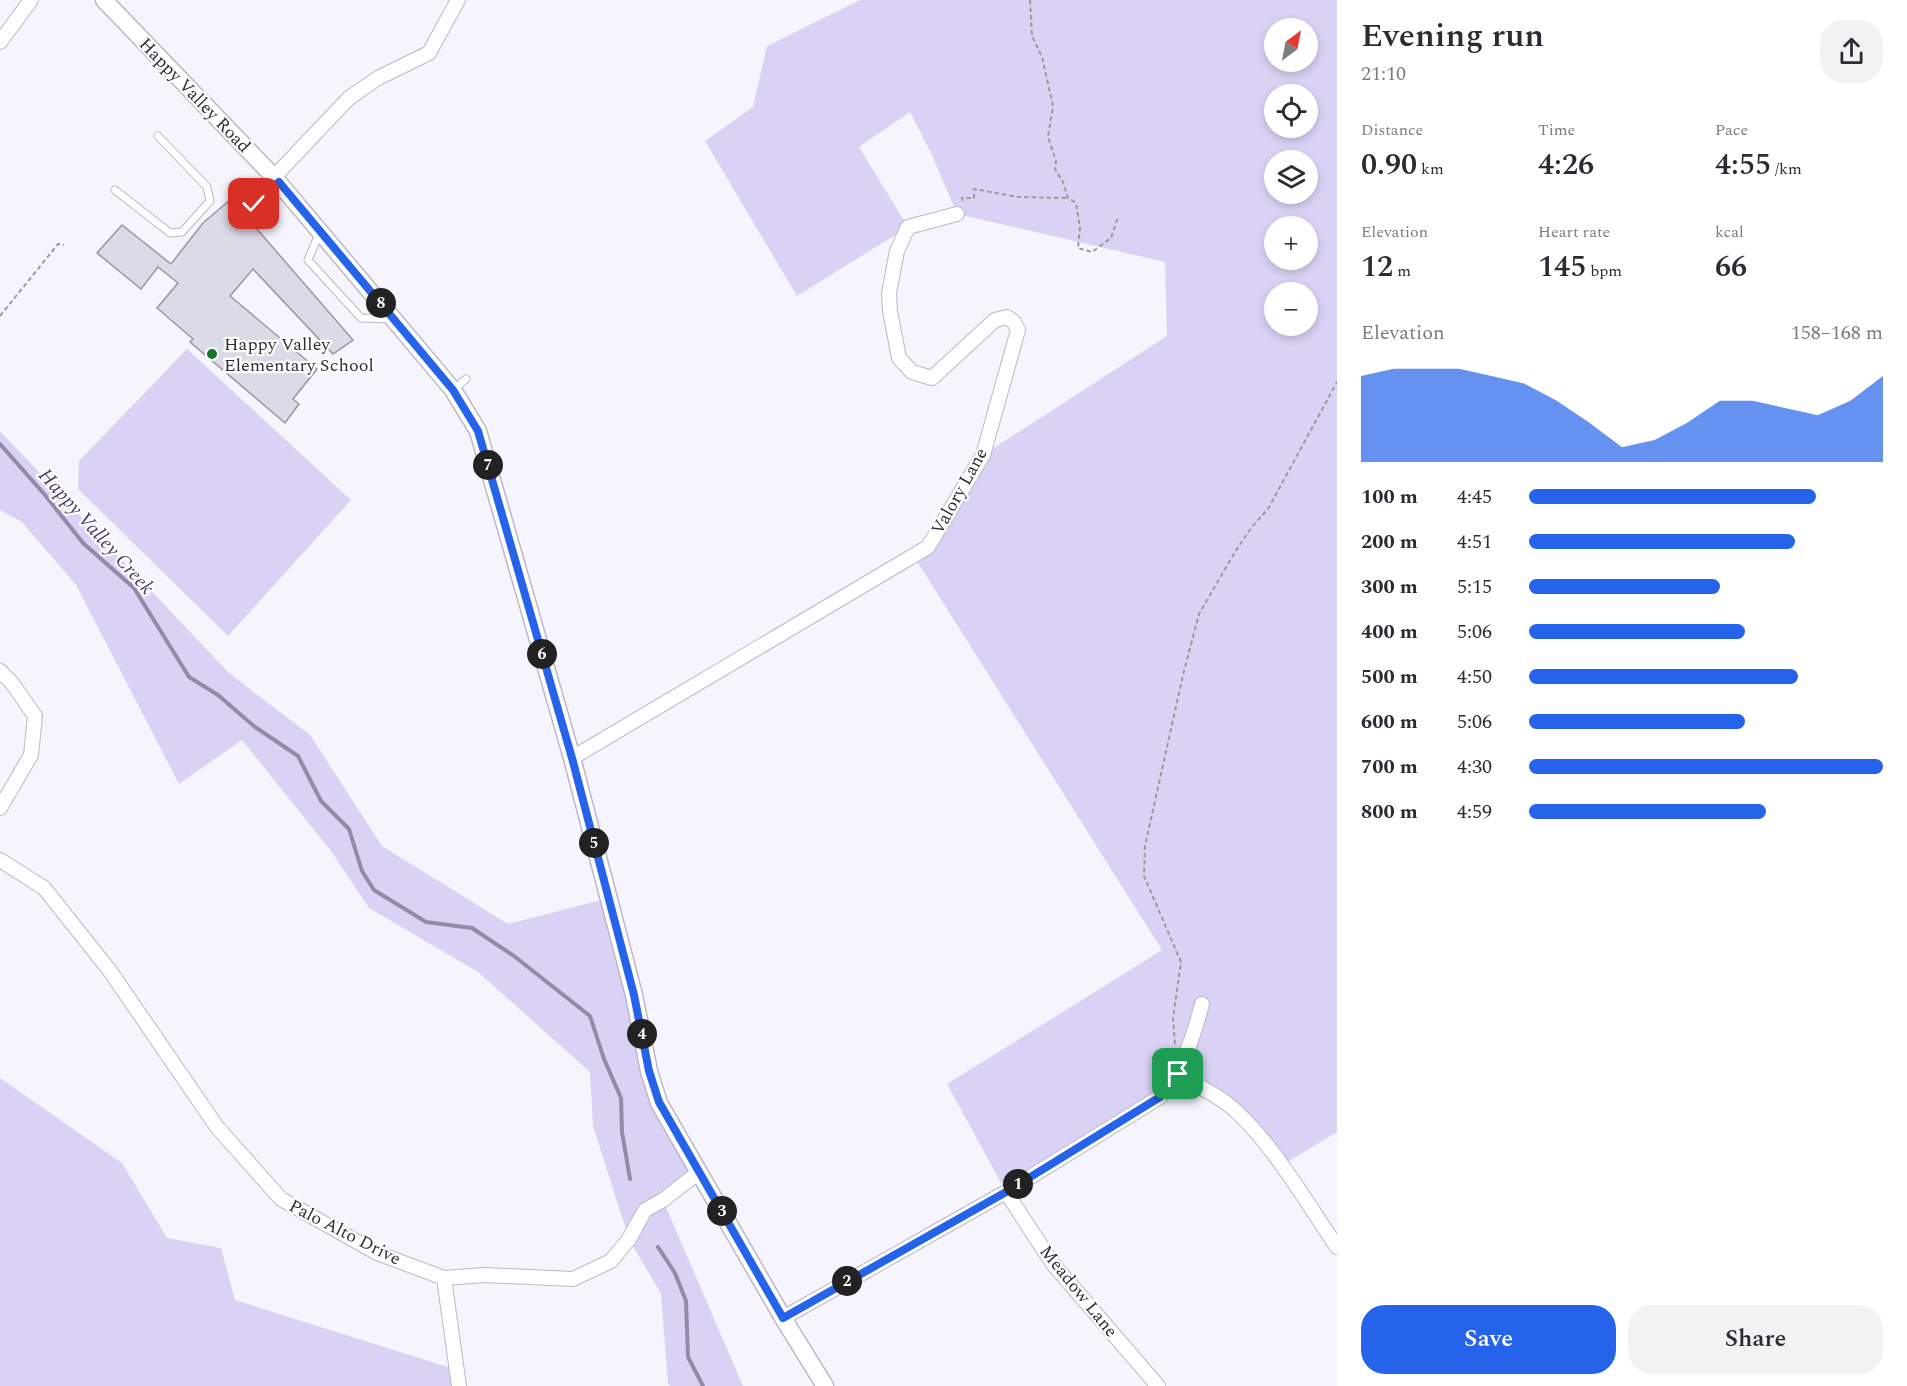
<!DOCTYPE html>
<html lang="en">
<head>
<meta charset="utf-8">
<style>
	body { margin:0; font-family:Spectral,serif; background:#f2f2f3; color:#2b2b33; height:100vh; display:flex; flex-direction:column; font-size:22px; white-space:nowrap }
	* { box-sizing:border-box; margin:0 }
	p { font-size:20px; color:#7c7c81 }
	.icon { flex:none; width:33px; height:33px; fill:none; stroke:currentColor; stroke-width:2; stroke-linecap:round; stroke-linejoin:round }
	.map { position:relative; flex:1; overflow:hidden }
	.drawer { display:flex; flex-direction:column; background:#fff; width:570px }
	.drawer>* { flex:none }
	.needle { width:39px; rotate:32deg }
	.fabs { position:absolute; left:1264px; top:18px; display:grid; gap:12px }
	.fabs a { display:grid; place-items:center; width:54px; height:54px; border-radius:50%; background:#fff; box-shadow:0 3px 9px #0003; font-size:30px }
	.pin { position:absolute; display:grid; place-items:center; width:51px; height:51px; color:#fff; margin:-26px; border-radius:12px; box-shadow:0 3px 9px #0006 }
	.km { position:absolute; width:30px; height:30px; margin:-15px; border-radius:50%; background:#222; color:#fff; font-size:16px; line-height:30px; text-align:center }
	.round { display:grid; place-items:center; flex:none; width:63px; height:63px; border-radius:24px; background:#f2f2f3 }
	.head { display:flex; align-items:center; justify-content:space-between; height:102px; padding:0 24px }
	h1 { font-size:33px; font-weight:600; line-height:45px }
	.stats { display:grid; grid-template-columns:repeat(3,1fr); gap:9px; height:102px; padding:6px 24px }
	.stats div { display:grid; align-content:center }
	.stats b { font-size:30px; font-weight:600 }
	.stats small { font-size:16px; font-weight:400 }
	.stats p { font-size:16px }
	.chart { height:168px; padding:12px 24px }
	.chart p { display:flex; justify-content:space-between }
	.chart svg { width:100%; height:108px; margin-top:6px; fill:#2563eb; opacity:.7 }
	.action { display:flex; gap:12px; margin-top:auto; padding:12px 24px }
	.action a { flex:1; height:69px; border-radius:24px; background:#2563eb; color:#fff; font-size:24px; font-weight:600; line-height:69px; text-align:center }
	.action a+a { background:#f2f2f3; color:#2b2b33 }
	ul { padding:0 24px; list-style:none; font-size:20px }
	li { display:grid; grid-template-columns:96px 72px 1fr; align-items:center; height:45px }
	li i { height:15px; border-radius:8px; background:#2563eb }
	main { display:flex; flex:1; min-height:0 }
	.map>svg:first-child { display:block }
	.green { fill:#dad2f5; fill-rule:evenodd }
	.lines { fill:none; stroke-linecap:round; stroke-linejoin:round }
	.stream { stroke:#918aa8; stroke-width:4 }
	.building { fill:#dddae8; stroke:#9996a3; stroke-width:1.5 }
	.service-casing { stroke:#bab8c5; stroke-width:9 }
	.minor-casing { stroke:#bab8c5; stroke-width:16 }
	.tertiary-casing { stroke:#bab8c5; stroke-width:19 }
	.path { stroke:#9b99a0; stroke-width:2; stroke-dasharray:4.5 3; stroke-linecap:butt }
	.service { stroke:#fff; stroke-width:7 }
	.minor { stroke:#fff; stroke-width:14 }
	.tertiary { stroke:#fff; stroke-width:16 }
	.route-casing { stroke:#fff; stroke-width:12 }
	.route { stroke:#2563eb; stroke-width:8 }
	.poi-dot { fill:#167728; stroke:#fff; stroke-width:2 }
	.labels { text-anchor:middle; stroke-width:4.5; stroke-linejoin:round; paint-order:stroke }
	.street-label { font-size:18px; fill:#2f2d33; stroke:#fff }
	.poi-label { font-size:18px; fill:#2f2d33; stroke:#fff; text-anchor:start }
	.water-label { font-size:20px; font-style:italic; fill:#4a3b6f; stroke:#fff }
</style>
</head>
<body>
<main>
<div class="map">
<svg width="1337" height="1386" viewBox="0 0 1337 1386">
	<rect width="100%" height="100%" fill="#f6f5fd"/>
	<!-- green -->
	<g class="green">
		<path d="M860,0H1337V1132L1281,1166L1251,1127L1178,1074L1160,1097L1006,1192L947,1084L1162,950L913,555L928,547L983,455L1167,336L1165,262L957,214L932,155L910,112L859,147L908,227L797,296L705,141L753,107L767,46ZM1275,28H1308V62H1275ZM1275,94H1308V128H1275ZM1275,160H1308V194H1275ZM1275,226H1308V260H1275ZM1275,292H1308V326H1275Z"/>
		<polygon points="187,349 351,500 228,636 78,489 79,461"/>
		<polygon points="0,431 229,673 310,735 382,846 508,924 609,898 649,1071 699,1172 663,1200 743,1386 671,1386 668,1384 661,1294 629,1239 593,1126 590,1072 478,972 369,908 331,851 242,740 179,784 76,585 22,522 0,510"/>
		<polygon points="0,1078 122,1163 167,1238 221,1248 235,1300 457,1370 459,1386 0,1386"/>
	</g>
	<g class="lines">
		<!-- stream -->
		<g class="stream">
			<polyline points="0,444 45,495 83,543 134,588 189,677 218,695 255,727 298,756 321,801 349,829 362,871 374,890 426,922 472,928 514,956 590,1016 604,1059 621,1098 622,1132 630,1179"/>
			<polyline points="658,1247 675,1273 686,1301 688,1357 703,1386"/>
		</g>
	</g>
	<!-- building -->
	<polygon class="building" points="231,199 353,340 333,354 253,269 230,296 317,369 293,399 299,404 285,423 190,342 193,339 157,308 178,283 158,267 141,289 97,253 122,225 171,264 203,223"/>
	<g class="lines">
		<!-- service casing -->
		<g class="service-casing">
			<g id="service">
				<polyline points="115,190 170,233 182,232 210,201 207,187 158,136"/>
				<polyline points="319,234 308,260 361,318 392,319"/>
				<polyline points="453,390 466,379"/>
			</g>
		</g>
		<!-- minor casing -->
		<g class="minor-casing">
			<g id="minor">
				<polyline points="0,42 31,0"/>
				<polyline points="274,177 349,98 378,78 429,53 458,0"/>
				<polyline points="0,671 12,683 35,716 31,755 0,808"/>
				<polyline points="572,758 928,547 983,455 1018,330 1014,322 1007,317 995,320 932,378 912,372 899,358 890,311 889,293 897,251 908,227 957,214"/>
				<polyline points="0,860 44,888 110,971 217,1127 281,1199 377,1253 444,1278 485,1275 573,1279 611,1261 629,1239 645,1210 663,1200 699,1172"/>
				<path d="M1178,1074C1193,1083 1210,1092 1225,1102C1268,1135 1306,1202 1337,1247"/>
				<polyline points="1006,1192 1053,1264 1158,1386"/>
				<polyline points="444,1278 459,1386"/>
				<path d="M783,1318L1006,1192L1160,1097C1184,1065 1192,1042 1202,1004"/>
			</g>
		</g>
		<!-- tertiary casing -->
		<g class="tertiary-casing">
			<polyline id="tertiary" points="104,0 274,177 453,390 478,431 572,758 634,995 649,1071 659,1103 783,1318 825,1386"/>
		</g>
		<!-- path -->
		<g class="path">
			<polyline points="1030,0 1032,36 1042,57 1053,106 1048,137 1056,161 1055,169 1063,182 1068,198 1076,203 1080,228 1078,248 1092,252 1111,238 1118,217"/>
			<polyline points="963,201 962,198 974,198 974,189 1018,197 1068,198"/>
			<polyline points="252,223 262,214 254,204 268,192"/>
			<polyline points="0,316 58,244 64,245"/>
			<polyline points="1175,1044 1173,1018 1181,962 1144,876 1145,846 1183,675 1199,614 1235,552 1251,528 1268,509 1337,382"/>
		</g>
		<!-- service -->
		<use href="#service" class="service"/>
		<!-- minor -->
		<use href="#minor" class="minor"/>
		<!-- tertiary -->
		<use href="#tertiary" class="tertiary"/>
	</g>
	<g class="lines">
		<!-- route casing -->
		<g class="route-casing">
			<polyline id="route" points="254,204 279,182 453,390 478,431 572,758 634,995 649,1071 659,1102 783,1318 1006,1192 1160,1097 1178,1074"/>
		</g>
		<!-- route -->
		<use href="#route" class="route"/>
	</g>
	<!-- markers -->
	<circle class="poi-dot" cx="212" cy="354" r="6"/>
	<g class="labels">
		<!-- street labels -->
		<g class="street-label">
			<text transform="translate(195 95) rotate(46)" y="6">Happy Valley Road</text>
			<text transform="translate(959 491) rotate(-61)" y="6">Valory Lane</text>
			<text transform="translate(345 1232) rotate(27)" y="6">Palo Alto Drive</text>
			<text transform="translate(1079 1291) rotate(51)" y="6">Meadow Lane</text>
		</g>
		<!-- poi labels -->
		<g class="poi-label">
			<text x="224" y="350">Happy Valley<tspan x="224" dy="21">Elementary School</tspan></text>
		</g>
		<!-- water labels -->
		<g class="water-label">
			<text transform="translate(97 531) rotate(48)" y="7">Happy Valley Creek</text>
		</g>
	</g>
</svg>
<div class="fabs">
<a><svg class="needle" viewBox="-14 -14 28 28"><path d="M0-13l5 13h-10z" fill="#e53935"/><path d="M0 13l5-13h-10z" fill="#7c7c81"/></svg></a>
<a><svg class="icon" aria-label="locate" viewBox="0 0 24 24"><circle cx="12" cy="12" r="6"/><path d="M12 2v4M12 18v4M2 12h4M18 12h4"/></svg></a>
<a><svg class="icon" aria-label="layers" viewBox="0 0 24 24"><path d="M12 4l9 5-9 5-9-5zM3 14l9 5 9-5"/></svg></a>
<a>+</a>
<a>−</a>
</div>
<div class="pin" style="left:1178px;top:1074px;background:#1e9e55"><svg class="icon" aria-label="arrive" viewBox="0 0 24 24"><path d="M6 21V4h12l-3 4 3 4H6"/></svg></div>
<div class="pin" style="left:254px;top:204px;background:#d93025"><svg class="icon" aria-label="check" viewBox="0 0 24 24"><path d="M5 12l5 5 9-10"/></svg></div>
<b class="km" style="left:1018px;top:1184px">1</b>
<b class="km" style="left:847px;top:1281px">2</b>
<b class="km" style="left:722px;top:1211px">3</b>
<b class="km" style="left:642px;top:1034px">4</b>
<b class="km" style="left:594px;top:843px">5</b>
<b class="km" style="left:542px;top:654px">6</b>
<b class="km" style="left:488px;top:465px">7</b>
<b class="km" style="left:381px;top:303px">8</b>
</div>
<section class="drawer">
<div class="head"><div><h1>Evening run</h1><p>21:10</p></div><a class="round"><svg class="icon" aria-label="share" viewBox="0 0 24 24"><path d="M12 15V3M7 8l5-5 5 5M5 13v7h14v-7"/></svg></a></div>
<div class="stats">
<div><p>Distance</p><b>0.90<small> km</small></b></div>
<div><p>Time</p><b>4:26</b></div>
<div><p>Pace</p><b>4:55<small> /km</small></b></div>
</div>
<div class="stats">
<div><p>Elevation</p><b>12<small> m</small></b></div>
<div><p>Heart rate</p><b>145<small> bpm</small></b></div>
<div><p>kcal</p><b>66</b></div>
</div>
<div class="chart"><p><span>Elevation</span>158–168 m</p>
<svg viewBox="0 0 160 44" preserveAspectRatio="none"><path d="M0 44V9L10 6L20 6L30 6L40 9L50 12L60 19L70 28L80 38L90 35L100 28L110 19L120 19L130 22L140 25L150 19L160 9V44z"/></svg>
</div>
<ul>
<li><b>100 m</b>4:45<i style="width:81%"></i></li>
<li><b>200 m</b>4:51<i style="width:75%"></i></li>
<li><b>300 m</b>5:15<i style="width:54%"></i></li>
<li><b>400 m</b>5:06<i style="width:61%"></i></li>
<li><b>500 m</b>4:50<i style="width:76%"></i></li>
<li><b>600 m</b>5:06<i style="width:61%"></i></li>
<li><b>700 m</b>4:30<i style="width:100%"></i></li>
<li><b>800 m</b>4:59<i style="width:67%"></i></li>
</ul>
<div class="action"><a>Save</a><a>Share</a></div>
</section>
</main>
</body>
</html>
